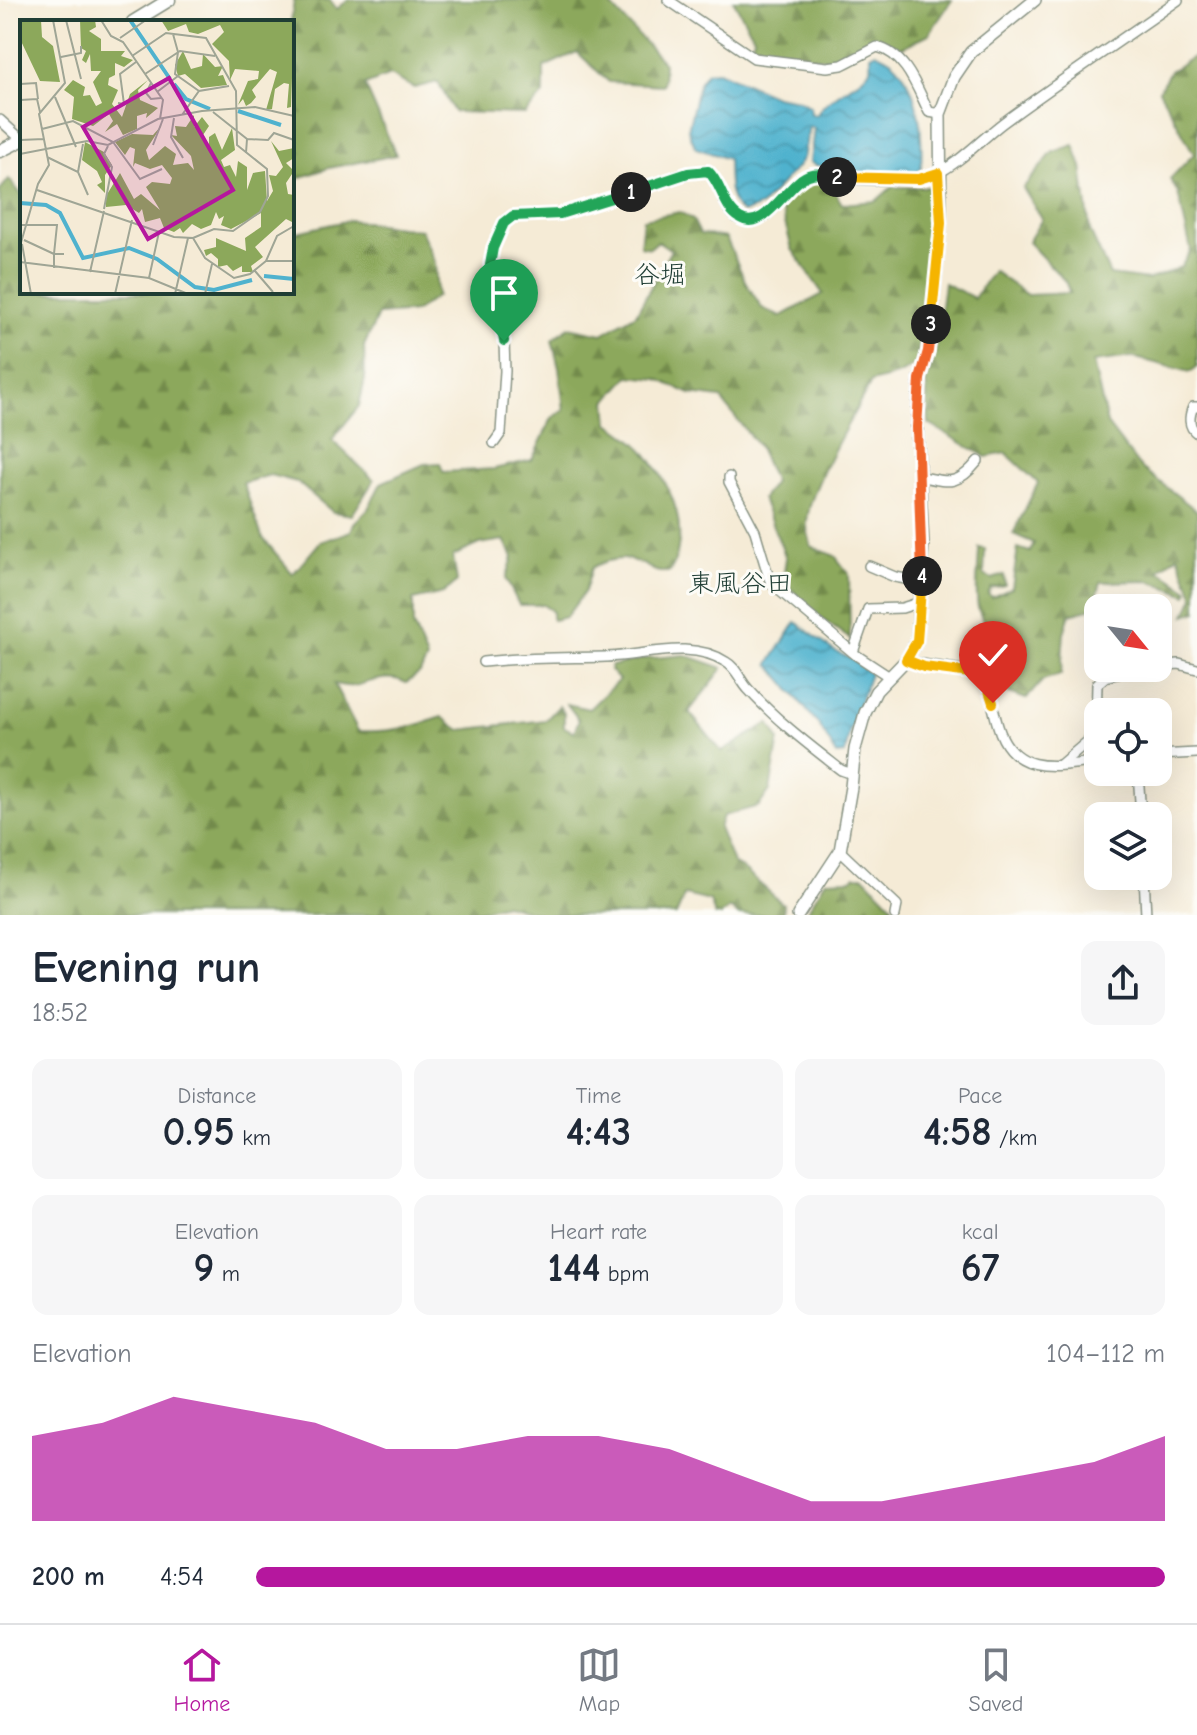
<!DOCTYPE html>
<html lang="en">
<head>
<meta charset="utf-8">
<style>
	body { margin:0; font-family:"Comic Neue","Klee One",sans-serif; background:#f6f6f7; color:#1f2937; height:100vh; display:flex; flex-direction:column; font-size:30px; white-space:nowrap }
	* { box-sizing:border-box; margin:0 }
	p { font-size:26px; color:#747a83 }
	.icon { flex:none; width:44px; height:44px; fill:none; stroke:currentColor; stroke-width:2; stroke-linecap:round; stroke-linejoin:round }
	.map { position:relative; height:915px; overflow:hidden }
	.details { display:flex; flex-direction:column; background:#fff; flex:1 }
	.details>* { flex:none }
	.needle { width:52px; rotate:120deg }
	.controls { position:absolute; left:1084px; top:594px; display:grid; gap:16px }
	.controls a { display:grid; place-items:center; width:88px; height:88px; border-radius:16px; background:#fff; box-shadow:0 8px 32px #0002; font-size:40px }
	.pin { position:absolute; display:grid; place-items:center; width:68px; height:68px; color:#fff; margin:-82px -34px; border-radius:50% 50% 50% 0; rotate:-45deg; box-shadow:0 0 8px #0007 }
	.pin .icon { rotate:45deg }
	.km { position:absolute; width:40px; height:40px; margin:-20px; border-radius:50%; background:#222; color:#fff; font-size:22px; line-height:40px; text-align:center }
	.round { display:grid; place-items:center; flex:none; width:84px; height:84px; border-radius:16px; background:#f6f6f7 }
	.headline { display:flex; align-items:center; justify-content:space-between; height:136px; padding:0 32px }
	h1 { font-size:44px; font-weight:600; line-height:60px }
	.figures { display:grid; grid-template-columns:repeat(3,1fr); gap:12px; height:136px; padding:8px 32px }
	.figures div { display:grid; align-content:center; border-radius:16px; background:#f6f6f7; text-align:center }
	.figures b { font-size:40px; font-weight:600 }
	.figures small { font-size:22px; font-weight:400 }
	.figures p { font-size:22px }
	.chart { height:224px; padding:16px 32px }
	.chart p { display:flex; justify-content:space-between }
	.chart svg { width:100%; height:144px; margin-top:8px; fill:#b5179e; opacity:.7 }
	ul { padding:0 32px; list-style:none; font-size:26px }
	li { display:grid; grid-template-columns:128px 96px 1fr; align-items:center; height:60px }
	li i { height:20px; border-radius:10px; background:#b5179e }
	.tabs { display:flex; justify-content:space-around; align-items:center; height:112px; border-top:2px solid #e0e1e3; background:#fff; font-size:22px; color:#747a83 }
	.tabs a { display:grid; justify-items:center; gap:4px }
	.tabs .selected { color:#b5179e }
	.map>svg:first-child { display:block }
	.forest { fill:url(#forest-firs); stroke:#567248; stroke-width:2 }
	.water { fill:url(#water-waves); stroke:#377881; stroke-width:2 }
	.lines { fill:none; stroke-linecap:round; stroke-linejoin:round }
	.minor-casing { stroke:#8a9485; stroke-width:12 }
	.tertiary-casing { stroke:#8a9485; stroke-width:14 }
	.secondary-casing { stroke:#8a9485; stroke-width:15 }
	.minor { stroke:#fff; stroke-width:9 }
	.tertiary { stroke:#fff; stroke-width:11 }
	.secondary { stroke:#fff; stroke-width:12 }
	.split-1-casing { stroke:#fff; stroke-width:16 }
	.split-2-casing { stroke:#fff; stroke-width:16 }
	.split-3-casing { stroke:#fff; stroke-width:16 }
	.split-4-casing { stroke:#fff; stroke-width:16 }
	.split-5-casing { stroke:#fff; stroke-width:16 }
	.split-1 { stroke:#22a559; stroke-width:10 }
	.split-2 { stroke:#22a559; stroke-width:10 }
	.split-3 { stroke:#f5b400; stroke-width:10 }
	.split-4 { stroke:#f0652b; stroke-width:10 }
	.split-5 { stroke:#f5b400; stroke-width:10 }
	.labels { text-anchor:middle; stroke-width:6; stroke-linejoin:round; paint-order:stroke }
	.neighbourhood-label { font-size:26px; fill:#1f3d34; stroke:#fdfcf7 }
	.inset-river { fill:none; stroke:#4fb2ce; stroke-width:4 }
	.inset-road { fill:none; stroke:#9fa595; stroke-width:2 }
	.view { fill:#b5179e; fill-opacity:0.15; stroke:#b5179e; stroke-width:4 }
	.inset-edge { fill:none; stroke:#1f3d34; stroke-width:4 }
</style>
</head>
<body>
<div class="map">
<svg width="1197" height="915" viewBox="0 0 1197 915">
	<defs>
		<pattern id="forest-firs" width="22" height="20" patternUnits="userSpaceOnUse" patternTransform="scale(2)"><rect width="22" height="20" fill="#8ca85b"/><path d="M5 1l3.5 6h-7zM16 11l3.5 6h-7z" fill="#728a4c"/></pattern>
		<pattern id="water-waves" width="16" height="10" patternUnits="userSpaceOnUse" patternTransform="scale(2)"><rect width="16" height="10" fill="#4fb2ce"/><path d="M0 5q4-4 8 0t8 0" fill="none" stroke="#4192a8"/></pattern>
	</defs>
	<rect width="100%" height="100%" fill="#fdfcf7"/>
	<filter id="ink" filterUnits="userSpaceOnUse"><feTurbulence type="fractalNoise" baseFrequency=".0125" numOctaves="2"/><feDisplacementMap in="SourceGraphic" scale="16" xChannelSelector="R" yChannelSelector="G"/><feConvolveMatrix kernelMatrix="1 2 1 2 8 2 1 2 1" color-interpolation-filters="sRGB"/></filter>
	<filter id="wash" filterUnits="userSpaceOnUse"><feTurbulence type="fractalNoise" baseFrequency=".006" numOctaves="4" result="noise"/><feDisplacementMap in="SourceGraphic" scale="32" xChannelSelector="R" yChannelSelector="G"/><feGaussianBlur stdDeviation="1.8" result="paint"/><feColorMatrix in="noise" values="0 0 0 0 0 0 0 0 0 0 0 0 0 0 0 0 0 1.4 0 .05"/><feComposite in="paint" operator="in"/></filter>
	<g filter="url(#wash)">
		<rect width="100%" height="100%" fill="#f5ebd6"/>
		<!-- forest -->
		<g class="forest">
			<polygon points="294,0 330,0 337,9 348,0 606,0 664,63 663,85 609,82 577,52 544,67 544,94 525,114 454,112 438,82 414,88 390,75 365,85 396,155 329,168 292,180 291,22"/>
			<polygon points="733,0 952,0 929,34 901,48 880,38 842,60 758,52 751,46 754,37"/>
			<path d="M1197,55V367L1190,372L1132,357L1093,362L1107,424L1139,466L1197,511V611L1186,615L1194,597L1178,555L1159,570L1188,590L1187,595L1150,581L1101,582L1093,608L1070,614L1064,633L1061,674L1043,680L1026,699L999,689C1020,648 990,645 979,611C974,596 979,565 979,548L985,549L984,575L992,579L1004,575L1005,585L991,588L988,594L992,597L1012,588L1018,548L1030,552L1034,543L1013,534L1038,483L1006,453L986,457L929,424L926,381L935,355L944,283L974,298L993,271L1027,295L1070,293L1065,281L1028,242L1042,219L1023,188L1053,152L1074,145L1082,167L1090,231L1110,275L1148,280L1181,267L1191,250L1178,193L1170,179L1194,154L1159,90L1170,71Z"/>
			<path d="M806,177L828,181L842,204L876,201L892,187H929L930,194L928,261L917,363L900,374L871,382C854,415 810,485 807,521C806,529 809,538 811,546L835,556L849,574L850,639L822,619L783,581L786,558L762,499L774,482L759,447L720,398L690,394L658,379L629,376L607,401L609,423C620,431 635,440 644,451C671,485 692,529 670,572C651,573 653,568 638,562C623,556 604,560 592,568L585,591L566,617L552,620V611L543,605H519L506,579L513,557L504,540L479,544L453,556L457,582L443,593L413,600V625L427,659L420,673L406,683C388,673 372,682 354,686C348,687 341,685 334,684L358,731C387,733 415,727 442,717L460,730L546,720L559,706L564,713V727L574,732L579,720L567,704L589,709L619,680L610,670L611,666L642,659L685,655L723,668L689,712L722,752L769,723L779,740L770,790L759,806L723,816L719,828L733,863L742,868L784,905L783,915H738L730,908L721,915H715L710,901L685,895L676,915H544L505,904L466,915H0V190L9,179L22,195V292H292V233L350,220L421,230L435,263L437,296L415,312L378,315L364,346L365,379L359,406L332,440L374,480L352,515L333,512L297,482L270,475L243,483L262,537L293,574L320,542L351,531L354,523L368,509L381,483L424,464L440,463L443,472L494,469L532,460L552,418L564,410L559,368L552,340L569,327L602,334L636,314L671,250L658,241L650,248L640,246L643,219L680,212L693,220L700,234L726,238L746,283L762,308L780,317L823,294L792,249L781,207Z"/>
			<polygon points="855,876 864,876 892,905 893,915 805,915 826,880 851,879"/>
		</g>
		<!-- water -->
		<g class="water">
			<path d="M876,52C881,55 889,58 893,62C920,87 923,134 921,168L915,173L867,175L815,165L810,162L814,128L809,127L803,158L798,166L761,206L742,213C726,199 729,178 728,159L696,148L688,130L699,83L707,72L718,71L775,96L798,100L810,107L811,114L817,115C826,95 865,83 870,68C871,64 870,60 870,55Z"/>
			<polygon points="796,622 834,651 854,660 870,674 849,733 845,754 837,755 819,725 769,664"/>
		</g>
	</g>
	<g filter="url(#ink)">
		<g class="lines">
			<!-- minor casing -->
			<g class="minor-casing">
				<g id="minor">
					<path d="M668,0L754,58L827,67L842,65L877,47C906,54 917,88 929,112L940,114"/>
					<polyline points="0,120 22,140"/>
					<path d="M1197,407H1193C1189,416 1188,427 1197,433"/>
					<path d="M494,443L501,433L505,371L504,341L490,265L493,248L504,223L513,216L560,214L688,173L708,171C722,183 723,214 742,220C772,229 786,181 810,174C818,172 831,177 840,178C865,180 914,183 936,174C957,165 985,136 1004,122C1061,80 1120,41 1178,0"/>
					<path d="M918,476C948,482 957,487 978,461"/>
					<polyline points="729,477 729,482 755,531 769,578 774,586 856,655 888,676"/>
					<polyline points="869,566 895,577 922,582"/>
					<polyline points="853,652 868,609 902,608 921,602"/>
					<path d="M906,660C931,669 961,665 985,678C991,694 993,710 998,726C1013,777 1058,766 1098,761"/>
					<path d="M483,662C525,657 565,658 606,657C645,656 690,639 726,662C737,668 740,681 749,690C776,720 809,745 841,770L852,774"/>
					<polyline points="1158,666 1179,664 1197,669"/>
					<polyline points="1158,755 1197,753"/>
					<polyline points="1060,765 1088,741 1096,725 1097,684 1105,677 1141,668"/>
					<polyline points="1138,772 1141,816"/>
					<polyline points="840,851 897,905 895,915"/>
					<polyline points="1144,876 1146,915"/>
				</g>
			</g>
			<!-- tertiary casing -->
			<g class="tertiary-casing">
				<polyline id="tertiary" points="798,915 840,851 851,787 855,749 865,713 876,691 906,660 917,641 923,543 917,427 920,379 928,351 941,223 940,114 954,77 971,52 1035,0"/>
			</g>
			<!-- secondary casing -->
			<g class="secondary-casing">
				<g id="secondary">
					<polyline points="133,22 169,0"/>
					<polyline points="0,151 22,140"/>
				</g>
			</g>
			<!-- minor -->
			<use href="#minor" class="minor"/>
			<!-- tertiary -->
			<use href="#tertiary" class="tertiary"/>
			<!-- secondary -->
			<use href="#secondary" class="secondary"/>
		</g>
	</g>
	<g class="lines" filter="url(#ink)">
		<!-- split-1 casing -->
		<g class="split-1-casing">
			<polyline id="split-1" points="504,341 490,265 493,248 504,223 513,216 560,214 631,192"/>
		</g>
		<!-- split-2 casing -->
		<g class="split-2-casing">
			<path id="split-2" d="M631,192L688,173L708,171C722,184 723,208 740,218C766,234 789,178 812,174C819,172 830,176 837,177"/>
		</g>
		<!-- split-3 casing -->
		<g class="split-3-casing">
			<polyline id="split-3" points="837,177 919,179 938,173 941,223 931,324"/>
		</g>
		<!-- split-4 casing -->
		<g class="split-4-casing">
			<polyline id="split-4" points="922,576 917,427 920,379 928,351 931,324"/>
		</g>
		<!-- split-5 casing -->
		<g class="split-5-casing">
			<polyline id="split-5" points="922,576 917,641 906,660 924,667 978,674 985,678 993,703"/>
		</g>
		<!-- split-1 -->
		<use href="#split-1" class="split-1"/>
		<!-- split-2 -->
		<use href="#split-2" class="split-2"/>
		<!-- split-3 -->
		<use href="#split-3" class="split-3"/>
		<!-- split-4 -->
		<use href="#split-4" class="split-4"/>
		<!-- split-5 -->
		<use href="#split-5" class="split-5"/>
	</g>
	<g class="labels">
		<!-- neighbourhood labels -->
		<g class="neighbourhood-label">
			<text x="660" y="283">谷堀</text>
			<text x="740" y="592">東風谷田</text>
		</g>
	</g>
	<!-- overview -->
	<g transform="translate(20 20)">
		<rect width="274" height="274" fill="#f5ebd6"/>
		<path d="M0,0H21L22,17L33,26L40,62L20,61L0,19ZM60,0H75L76,7L69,11L81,19V31H105L101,36L113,40L104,47L95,43V55L89,58L88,65L98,70L92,84L102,97L110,74L128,60L118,70L120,80L138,88L126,98L127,93L117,96V109L103,115L97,104L85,112L93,101L89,94L73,106L52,99L54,77L44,70L53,60L65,67L63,76L70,75L76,86L82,83L73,62L81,51H71L70,34L66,43L62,40L66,31L61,28ZM141,0H274L271,87L267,88L269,64L264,63L255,69L252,89L246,90L257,52L250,49L232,70L236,77L231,83L226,86L223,79L218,85L228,61L238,59L239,51L215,49L210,60L209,41L192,24L204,12L200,5L178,14L169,12L166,4L148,11ZM163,31L171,49L182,46L183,34L195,47L203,46L198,56L203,55L207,65L181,68L165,54L158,56L155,45ZM174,95V107L182,97L189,106L183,115L189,126V117L195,113L202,130L212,108L215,130L201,140L204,147L210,145L216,157L218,141L227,147V170L233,153L245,151L247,181L253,171L249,155L256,156L263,147L251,121L259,131L274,128V138L266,143L274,151L266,163L268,174L274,175V203L266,199L235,227L243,237L231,246L233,252H222V246L213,251L207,245L198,247V239L191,233L186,236L184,230L196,227V218L226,231L225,218L241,207V193L211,209L201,205L204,196L199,199L196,192L191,205L181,209L172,204L163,213L160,208L154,212L144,208L140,198L125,202L122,189L119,193L106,185L86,187V176L100,153L114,179L121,174L140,190L126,167L132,162L150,164L152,158L142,145L130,149L115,143L113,147L115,129L110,127L105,135L95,122L112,114L133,115L142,105L126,130L129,140L145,126L156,134L153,145L168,143L174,150L171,136L151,115L157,116L155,106L166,107ZM65,122L84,132L92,145L85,155V173L77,165L82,162L77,151L62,140Z" fill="#8ca85b"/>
		<path class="inset-river" d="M110,0L150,59M154,64L166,79L190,89M218,91L261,105M0,183L26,185L40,193L63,238L109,228L137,239L175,267L194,270L232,260M244,256L274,259"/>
		<path class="inset-road" d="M46,0L61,59M81,0L91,16L103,22L143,80L140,99M153,14L158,32L155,54L179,71M100,18L126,0M112,36L146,13L186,18L216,71L217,125L247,149L248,176L240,192L213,211L194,209L173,218M41,37L61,33V26M125,54L160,31L195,36M131,63L126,73L131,79L141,78M0,64L16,63L18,79M137,72L158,56M35,77L56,127M0,80L17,79L20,92M98,83L104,84L100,54L116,42M193,92L227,119L226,133M162,95L179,71L209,66M154,98L151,117L163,138M22,109L53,101L93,122L120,159L142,149M227,119L248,120L254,113L274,120M0,120L24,119M133,125L143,99M0,134L67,121L88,125L138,99L182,91L235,87L274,96M27,137L58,152L68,175M58,152L63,124M17,170L154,217L173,218L185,238L214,258L230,254L246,241H274M84,189L92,147L84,134L88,126M0,205H37L34,234H44M4,220L34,234V248M2,224L11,274M0,226L18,164L29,145L19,94L45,63L33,0M246,241L257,216L274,206M0,242L129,258L168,274M235,251L253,272M70,252L84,191M129,258L139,212M95,274L112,200M155,274L168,218M185,274L192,244"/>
		<path class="view" d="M149,58L213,170L128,219L63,107Z"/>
		<rect width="274" height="274" class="inset-edge"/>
	</g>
</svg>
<div class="controls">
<a><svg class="needle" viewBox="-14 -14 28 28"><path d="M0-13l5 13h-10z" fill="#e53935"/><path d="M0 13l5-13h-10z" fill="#747a83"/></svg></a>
<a><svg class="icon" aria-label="locate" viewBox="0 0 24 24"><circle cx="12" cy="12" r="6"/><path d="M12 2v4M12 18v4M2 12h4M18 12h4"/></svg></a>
<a><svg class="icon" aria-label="layers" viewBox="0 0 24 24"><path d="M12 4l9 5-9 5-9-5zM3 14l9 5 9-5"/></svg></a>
</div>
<div class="pin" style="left:504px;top:341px;background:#1e9e55"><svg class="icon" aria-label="arrive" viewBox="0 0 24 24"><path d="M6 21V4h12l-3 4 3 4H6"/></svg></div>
<div class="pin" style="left:993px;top:703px;background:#d93025"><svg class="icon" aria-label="check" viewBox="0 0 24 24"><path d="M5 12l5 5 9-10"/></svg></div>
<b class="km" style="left:631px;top:192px">1</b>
<b class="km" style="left:837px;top:177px">2</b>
<b class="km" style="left:931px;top:324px">3</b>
<b class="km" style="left:922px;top:576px">4</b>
</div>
<section class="details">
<div class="headline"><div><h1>Evening run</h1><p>18:52</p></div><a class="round"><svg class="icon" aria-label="share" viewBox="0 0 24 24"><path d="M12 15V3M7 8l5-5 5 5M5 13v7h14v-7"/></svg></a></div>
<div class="figures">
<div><p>Distance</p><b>0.95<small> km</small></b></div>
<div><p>Time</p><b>4:43</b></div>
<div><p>Pace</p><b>4:58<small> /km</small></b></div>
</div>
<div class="figures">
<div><p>Elevation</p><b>9<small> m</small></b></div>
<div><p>Heart rate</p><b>144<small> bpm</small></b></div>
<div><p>kcal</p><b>67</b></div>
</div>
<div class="chart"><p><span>Elevation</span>104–112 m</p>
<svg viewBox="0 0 160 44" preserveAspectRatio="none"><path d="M0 44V18L10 14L20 6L30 10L40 14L50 22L60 22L70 18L80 18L90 22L100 30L110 38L120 38L130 34L140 30L150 26L160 18V44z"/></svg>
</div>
<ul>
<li><b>200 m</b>4:54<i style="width:100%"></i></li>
</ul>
</section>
<nav class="tabs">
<a class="selected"><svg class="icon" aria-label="home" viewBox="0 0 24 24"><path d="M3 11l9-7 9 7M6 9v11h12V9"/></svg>Home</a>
<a><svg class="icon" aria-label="map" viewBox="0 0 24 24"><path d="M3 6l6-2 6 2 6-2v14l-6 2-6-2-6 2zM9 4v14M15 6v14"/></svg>Map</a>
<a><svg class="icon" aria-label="saved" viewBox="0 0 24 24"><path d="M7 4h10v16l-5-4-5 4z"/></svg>Saved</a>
</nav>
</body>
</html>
